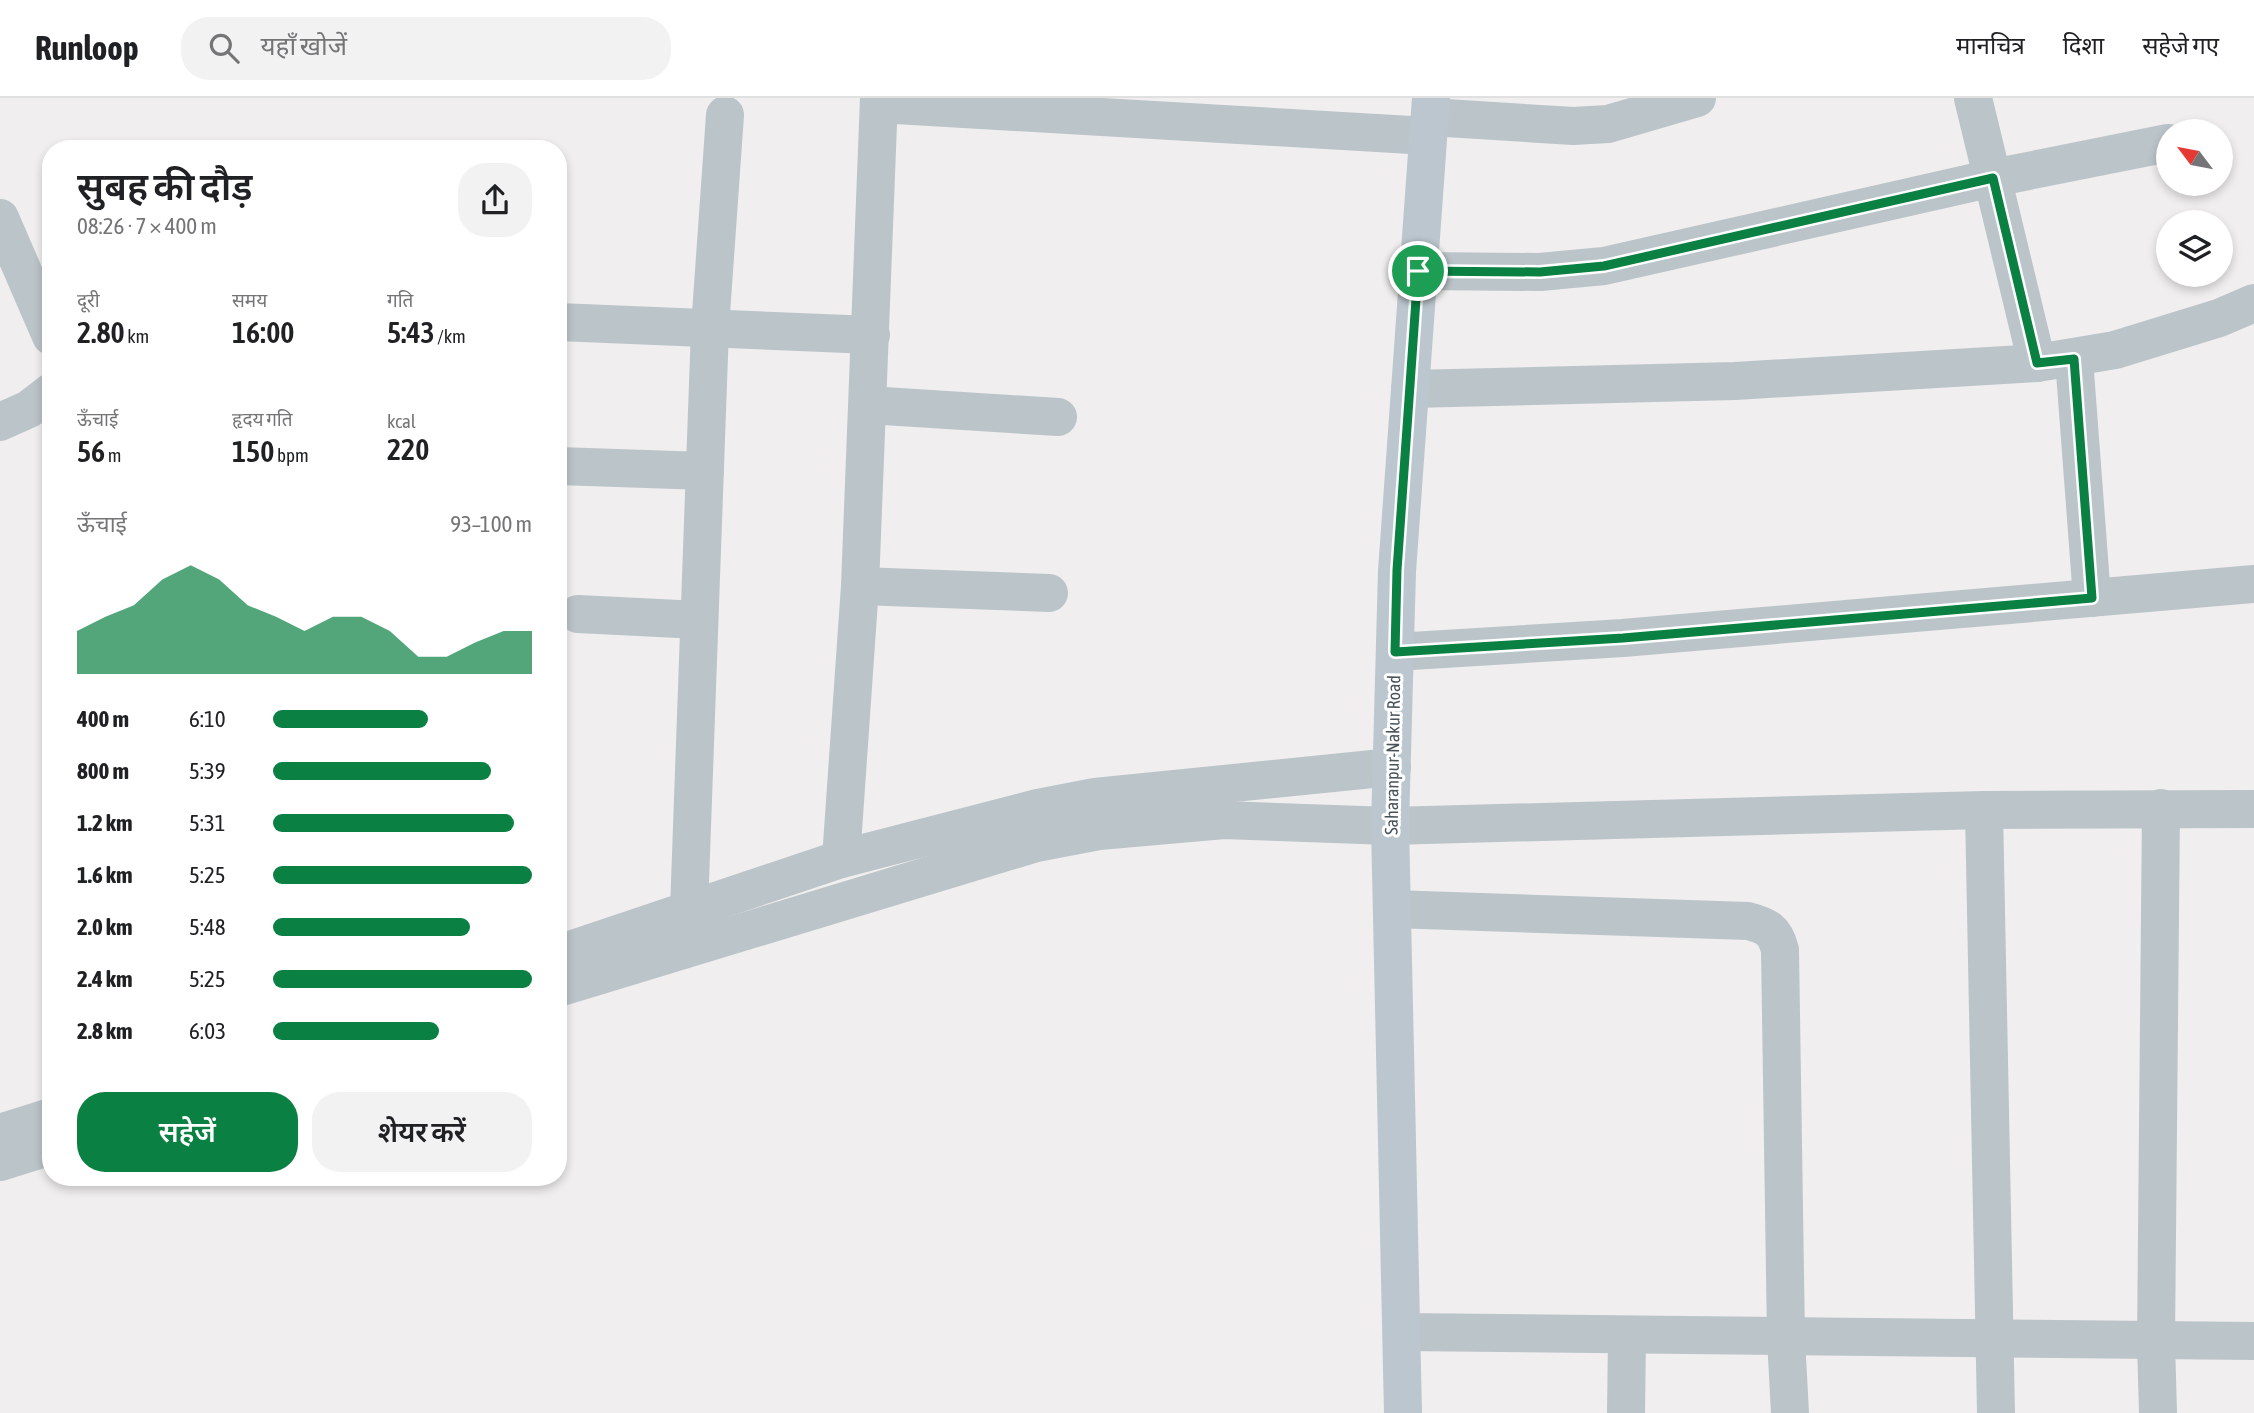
<!DOCTYPE html>
<html lang="hi">
<head>
<meta charset="utf-8">
<style>
	body { margin:0; font-family:"Asap Condensed","Noto Sans Devanagari",sans-serif; background:#f2f2f2; color:#202124; height:100vh; display:flex; flex-direction:column; font-size:26px; white-space:nowrap }
	* { box-sizing:border-box; margin:0 }
	p { font-size:23px; color:#757577 }
	.icon { flex:none; width:38px; height:38px; fill:none; stroke:currentColor; stroke-width:2; stroke-linecap:round; stroke-linejoin:round }
	.map { position:relative; flex:1; overflow:hidden }
	.side { position:absolute; left:42px; top:42px; width:525px; height:1046px; display:flex; flex-direction:column; background:#fff; border-radius:28px; box-shadow:0 4px 10px #0003 }
	.side>* { flex:none }
	.needle { width:46px; rotate:302deg }
	.fabs { position:absolute; left:2156px; top:21px; display:grid; gap:14px }
	.fabs a { display:grid; place-items:center; width:77px; height:77px; border-radius:50%; background:#fff; box-shadow:0 4px 10px #0003; font-size:35px }
	.pin { position:absolute; display:grid; place-items:center; width:60px; height:60px; color:#fff; margin:-30px; border:4px solid #fff; border-radius:50%; box-shadow:0 2px 7px #0007 }
	.round { display:grid; place-items:center; flex:none; width:74px; height:74px; border-radius:28px; background:#f2f2f2 }
	.headline { display:flex; align-items:center; justify-content:space-between; height:119px; padding:0 35px }
	h1 { font-size:38px; font-weight:600; line-height:52px }
	.stats { display:grid; grid-template-columns:repeat(3,1fr); gap:10px; height:119px; padding:7px 35px }
	.stats div { display:grid; align-content:center }
	.stats b { font-size:30px; font-weight:600 }
	.stats small { font-size:19px; font-weight:400 }
	.stats p { font-size:19px }
	.chart { height:196px; padding:14px 35px }
	.chart p { display:flex; justify-content:space-between }
	.chart svg { width:100%; height:126px; margin-top:7px; fill:#0b8043; opacity:.7 }
	.action { display:flex; gap:14px; margin-top:auto; padding:14px 35px }
	.action a { flex:1; height:80px; border-radius:28px; background:#0b8043; color:#fff; font-size:28px; font-weight:600; line-height:80px; text-align:center }
	.action a+a { background:#f2f2f2; color:#202124 }
	ul { padding:0 35px; list-style:none; font-size:23px }
	li { display:grid; grid-template-columns:112px 84px 1fr; align-items:center; height:52px }
	li i { height:18px; border-radius:9px; background:#0b8043 }
	header { display:flex; align-items:center; gap:42px; box-sizing:border-box; height:98px; padding:0 35px; background:#fff; border-bottom:2px solid #e0e0e0 }
	header strong { font-size:33px }
	nav { display:flex; gap:38px; margin-inline-start:auto; font-size:24px }
	.search { width:490px; height:63px; background:#f2f2f2; display:flex; align-items:center; gap:18px; box-sizing:border-box; padding:0 24px; border-radius:28px; color:#757577; font-size:26px }
	.map>svg:first-child { display:block }
	.lines { fill:none; stroke-linecap:round; stroke-linejoin:round }
	.minor { stroke:#bbc4c9; stroke-width:38 }
	.secondary { stroke:#bbc6ce; stroke-width:38 }
	.route-casing { stroke:#fff; stroke-width:14 }
	.route { stroke:#0b8043; stroke-width:9 }
	.labels { text-anchor:middle; stroke-width:6; stroke-linejoin:round; paint-order:stroke }
	.street-label { font-size:18px; fill:#485359; stroke:#fff }
</style>
</head>
<body>
<header>
<strong>Runloop</strong>
<div class="search"><svg class="icon" aria-label="search" viewBox="0 0 24 24"><circle cx="10" cy="10" r="6"/><path d="M15 15l6 6"/></svg>यहाँ खोजें</div>
<nav><a>मानचित्र</a><a>दिशा</a><a>सहेजे गए</a></nav>
</header>
<div class="map">
<svg width="2254" height="1315" viewBox="0 0 2254 1315">
	<rect width="100%" height="100%" fill="#f0eeee"/>
	<g class="lines">
		<!-- minor -->
		<g class="minor">
			<polyline points="1973,0 2037,265"/>
			<polyline points="879,6 1428,38"/>
			<polyline points="1430,19 1573,28 1608,26 1697,0"/>
			<polyline points="0,120 51,238"/>
			<polyline points="1418,173 1540,174 1604,168 1993,80 2168,45"/>
			<polyline points="558,224 871,237"/>
			<polyline points="2074,261 2092,500"/>
			<polyline points="1410,291 1735,283 2037,265 2115,252 2219,220 2254,205"/>
			<polyline points="868,307 1058,319"/>
			<polyline points="0,324 29,311 51,294"/>
			<polyline points="558,368 705,373"/>
			<polyline points="860,488 1049,495"/>
			<polyline points="578,516 699,522"/>
			<polyline points="1395,554 1623,540 2254,486"/>
			<polyline points="1984,712 1996,1315"/>
			<polyline points="841,761 860,488 879,0"/>
			<path d="M1392,811L1748,823C1767,828 1775,832 1780,852L1786,1240L1790,1315"/>
			<polyline points="689,812 710,230 725,17"/>
			<polyline points="558,856 841,761 1038,710 1095,699 1392,669"/>
			<polyline points="558,890 1036,745 1099,733 1224,722 1390,728 1984,712 2254,711"/>
			<polyline points="0,1035 51,1019"/>
			<polyline points="0,1064 51,1048"/>
			<polyline points="1402,1234 2254,1243"/>
			<polyline points="1626,1315 1627,1238"/>
			<polyline points="2158,1315 2156,1244 2161,710"/>
		</g>
		<!-- secondary -->
		<polyline class="secondary" points="1403,1315 1390,728 1397,473 1431,0"/>
	</g>
	<g class="lines">
		<!-- route casing -->
		<g class="route-casing">
			<polygon id="route" points="1993,80 2037,265 2074,261 2092,500 1623,540 1395,554 1397,472 1418,173 1540,174 1604,168"/>
		</g>
		<!-- route -->
		<use href="#route" class="route"/>
	</g>
	<g class="labels">
		<!-- street labels -->
		<g class="street-label">
			<text transform="translate(1393 657) rotate(-89)" y="6">Saharanpur-Nakur Road</text>
		</g>
	</g>
</svg>
<div class="fabs">
<a><svg class="needle" viewBox="-14 -14 28 28"><path d="M0-13l5 13h-10z" fill="#e53935"/><path d="M0 13l5-13h-10z" fill="#757577"/></svg></a>
<a><svg class="icon" aria-label="layers" viewBox="0 0 24 24"><path d="M12 4l9 5-9 5-9-5zM3 14l9 5 9-5"/></svg></a>
</div>
<div class="pin" style="left:1418px;top:173px;background:#1e9e55"><svg class="icon" aria-label="arrive" viewBox="0 0 24 24"><path d="M6 21V4h12l-3 4 3 4H6"/></svg></div>
<section class="side">
<div class="headline"><div><h1>सुबह की दौड़</h1><p>08:26 · 7 × 400 m</p></div><a class="round"><svg class="icon" aria-label="share" viewBox="0 0 24 24"><path d="M12 15V3M7 8l5-5 5 5M5 13v7h14v-7"/></svg></a></div>
<div class="stats">
<div><p>दूरी</p><b>2.80<small> km</small></b></div>
<div><p>समय</p><b>16:00</b></div>
<div><p>गति</p><b>5:43<small> /km</small></b></div>
</div>
<div class="stats">
<div><p>ऊँचाई</p><b>56<small> m</small></b></div>
<div><p>हृदय गति</p><b>150<small> bpm</small></b></div>
<div><p>kcal</p><b>220</b></div>
</div>
<div class="chart"><p><span>ऊँचाई</span>93–100 m</p>
<svg viewBox="0 0 160 44" preserveAspectRatio="none"><path d="M0 44V29L10 24L20 20L30 11L40 6L50 11L60 20L70 24L80 29L90 24L100 24L110 29L120 38L130 38L140 33L150 29L160 29V44z"/></svg>
</div>
<ul>
<li><b>400 m</b>6:10<i style="width:60%"></i></li>
<li><b>800 m</b>5:39<i style="width:84%"></i></li>
<li><b>1.2 km</b>5:31<i style="width:93%"></i></li>
<li><b>1.6 km</b>5:25<i style="width:100%"></i></li>
<li><b>2.0 km</b>5:48<i style="width:76%"></i></li>
<li><b>2.4 km</b>5:25<i style="width:100%"></i></li>
<li><b>2.8 km</b>6:03<i style="width:64%"></i></li>
</ul>
<div class="action"><a>सहेजें</a><a>शेयर करें</a></div>
</section>
</div>
</body>
</html>
